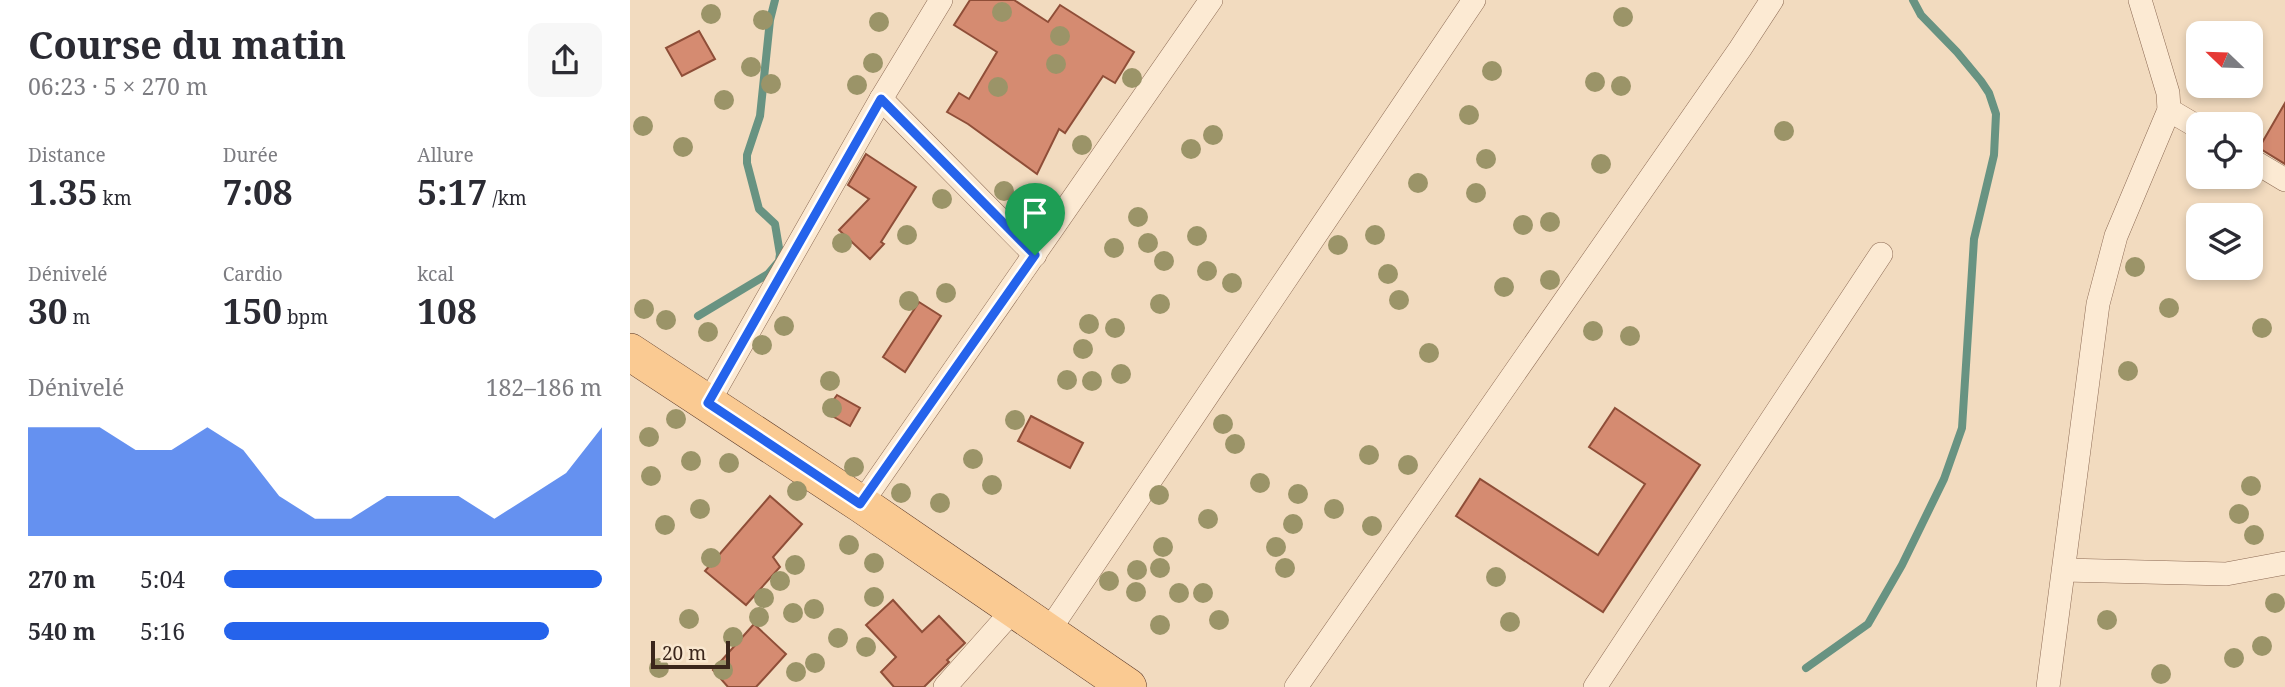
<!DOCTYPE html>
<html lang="fr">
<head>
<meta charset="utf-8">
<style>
	body { margin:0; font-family:"Noto Serif",serif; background:#f7f7f7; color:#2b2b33; height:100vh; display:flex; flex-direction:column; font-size:26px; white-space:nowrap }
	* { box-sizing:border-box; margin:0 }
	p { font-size:23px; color:#7c7c81 }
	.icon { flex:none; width:38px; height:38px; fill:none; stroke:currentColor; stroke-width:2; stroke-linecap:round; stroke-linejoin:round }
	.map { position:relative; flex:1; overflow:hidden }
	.sheet { display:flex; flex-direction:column; background:#fff; width:630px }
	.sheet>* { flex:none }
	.needle { width:46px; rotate:293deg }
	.fabs { position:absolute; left:1556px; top:21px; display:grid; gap:14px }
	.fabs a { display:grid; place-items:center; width:77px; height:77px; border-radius:14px; background:#fff; box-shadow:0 4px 10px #0003; font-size:35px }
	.scale { position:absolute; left:21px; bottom:18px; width:79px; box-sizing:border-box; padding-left:7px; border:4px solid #3b261b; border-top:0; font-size:19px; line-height:24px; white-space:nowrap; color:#3b261b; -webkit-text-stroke:5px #f9e7cf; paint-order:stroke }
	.pin { position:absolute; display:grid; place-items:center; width:60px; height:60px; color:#fff; margin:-72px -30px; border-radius:50% 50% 50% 0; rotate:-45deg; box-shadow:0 0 7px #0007 }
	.pin .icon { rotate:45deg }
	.round { display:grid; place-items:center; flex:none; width:74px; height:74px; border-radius:14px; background:#f7f7f7 }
	.summary { display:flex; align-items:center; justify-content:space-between; height:119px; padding:0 28px }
	h1 { font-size:38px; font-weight:700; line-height:52px }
	.stats { display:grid; grid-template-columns:repeat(3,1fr); gap:10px; height:119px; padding:7px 28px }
	.stats div { display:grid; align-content:center }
	.stats b { font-size:35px; font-weight:700 }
	.stats small { font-size:19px; font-weight:400 }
	.stats p { font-size:19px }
	.chart { height:196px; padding:14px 28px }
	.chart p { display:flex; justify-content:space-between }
	.chart svg { width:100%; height:126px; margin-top:7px; fill:#2563eb; opacity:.7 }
	ul { padding:0 28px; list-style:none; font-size:23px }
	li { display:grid; grid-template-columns:112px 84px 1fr; align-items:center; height:52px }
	li i { height:18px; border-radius:9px; background:#2563eb }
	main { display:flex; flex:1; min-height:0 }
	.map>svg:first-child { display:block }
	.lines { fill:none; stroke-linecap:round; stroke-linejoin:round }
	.stream { stroke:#689382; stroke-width:8 }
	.building { fill:#d58b71; stroke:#8f4e38; stroke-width:2 }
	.minor-casing { stroke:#8d6b55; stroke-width:24 }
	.primary-casing { stroke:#5a392a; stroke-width:38 }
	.minor { stroke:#fcead3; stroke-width:23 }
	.primary { stroke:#faca92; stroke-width:37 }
	.tree { fill:#9b9468 }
	.route-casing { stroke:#fff; stroke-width:14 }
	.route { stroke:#2563eb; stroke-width:9 }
</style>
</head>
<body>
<main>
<section class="sheet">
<div class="summary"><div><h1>Course du matin</h1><p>06:23 · 5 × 270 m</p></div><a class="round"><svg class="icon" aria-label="share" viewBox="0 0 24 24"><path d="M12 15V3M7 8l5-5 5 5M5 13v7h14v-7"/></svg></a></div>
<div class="stats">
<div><p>Distance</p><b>1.35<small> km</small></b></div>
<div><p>Durée</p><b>7:08</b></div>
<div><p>Allure</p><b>5:17<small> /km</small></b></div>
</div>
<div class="stats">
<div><p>Dénivelé</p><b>30<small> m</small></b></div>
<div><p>Cardio</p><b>150<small> bpm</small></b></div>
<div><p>kcal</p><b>108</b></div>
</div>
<div class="chart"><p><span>Dénivelé</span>182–186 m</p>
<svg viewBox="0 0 160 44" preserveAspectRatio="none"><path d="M0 44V6L10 6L20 6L30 14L40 14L50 6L60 14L70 30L80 38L90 38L100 30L110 30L120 30L130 38L140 30L150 22L160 6V44z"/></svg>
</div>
<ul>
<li><b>270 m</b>5:04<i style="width:100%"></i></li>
<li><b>540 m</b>5:16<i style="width:86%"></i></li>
</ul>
</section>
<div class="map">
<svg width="1655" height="687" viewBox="0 0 1655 687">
	<rect width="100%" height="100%" fill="#f2dbbf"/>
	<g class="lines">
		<!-- stream -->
		<g class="stream">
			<polyline points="68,316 138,274 149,261 150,254 145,224 129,209 117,163 117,155 130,116 140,20 145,0"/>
			<polyline points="1176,668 1238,624 1272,565 1314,479 1332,428 1344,239 1364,155 1366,114 1359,93 1351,81 1327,52 1291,15 1283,0"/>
		</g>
	</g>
	<!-- building -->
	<g class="building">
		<polygon points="340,0 384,0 418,22 430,5 504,52 485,83 473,76 435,133 429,129 407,174 338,124 317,112 329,93 339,99 367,52 324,25"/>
		<polygon points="69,31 85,59 52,76 36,48"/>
		<polygon points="1655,103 1655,164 1629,148"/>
		<polygon points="236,154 286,187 251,242 254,244 240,259 209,230 239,199 218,185"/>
		<polygon points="289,302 311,316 275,372 253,357"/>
		<polygon points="207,395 230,408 220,426 195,412"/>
		<polygon points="985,408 1070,465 973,612 826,516 850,479 968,555 1015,484 959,447"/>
		<polygon points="401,416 453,443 440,468 388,441"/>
		<polygon points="140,496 172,524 143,557 150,567 116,605 75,571"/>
		<polygon points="263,600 292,632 309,616 335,643 317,660 319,662 294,687 264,687 251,672 266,657 236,625"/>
		<polygon points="124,624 156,654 126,687 98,687 83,670"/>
	</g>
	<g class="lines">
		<!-- minor casing -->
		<g class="minor-casing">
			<g id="minor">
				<polyline points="251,99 405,255"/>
				<polyline points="1539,110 1568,127"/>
				<polyline points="1620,159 1655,180"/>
				<polyline points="78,403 251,99 311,0"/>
				<polyline points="231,504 581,0"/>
				<polyline points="1434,570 1596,574 1655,563"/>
				<polyline points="418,632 844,0"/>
				<polyline points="315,687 385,608"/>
				<polyline points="666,687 1110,49 1142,0"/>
				<polyline points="965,687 1251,254"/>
				<polyline points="1418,687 1468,304 1486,236 1539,110 1538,93 1510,0"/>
			</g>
		</g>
		<!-- primary casing -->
		<g class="primary-casing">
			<polyline id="primary" points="0,352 231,504 498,687"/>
		</g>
		<!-- minor -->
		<use href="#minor" class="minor"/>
		<!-- primary -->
		<use href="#primary" class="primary"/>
	</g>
	<!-- trees -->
	<g class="tree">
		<circle cx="372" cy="12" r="10"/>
		<circle cx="81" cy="14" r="10"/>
		<circle cx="993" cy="17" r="10"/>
		<circle cx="133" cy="20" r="10"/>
		<circle cx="249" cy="22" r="10"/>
		<circle cx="430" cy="36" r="10"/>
		<circle cx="243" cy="63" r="10"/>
		<circle cx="426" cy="64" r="10"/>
		<circle cx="121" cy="67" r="10"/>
		<circle cx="862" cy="71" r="10"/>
		<circle cx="502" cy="78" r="10"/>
		<circle cx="965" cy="82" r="10"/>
		<circle cx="141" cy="84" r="10"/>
		<circle cx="227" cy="85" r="10"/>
		<circle cx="991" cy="86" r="10"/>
		<circle cx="368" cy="87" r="10"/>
		<circle cx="94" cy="100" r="10"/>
		<circle cx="839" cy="115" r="10"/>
		<circle cx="13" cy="126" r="10"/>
		<circle cx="1154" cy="131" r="10"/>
		<circle cx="583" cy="135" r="10"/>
		<circle cx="452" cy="145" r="10"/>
		<circle cx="53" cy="147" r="10"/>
		<circle cx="561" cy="149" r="10"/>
		<circle cx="856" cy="159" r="10"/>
		<circle cx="971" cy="164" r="10"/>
		<circle cx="788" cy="183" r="10"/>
		<circle cx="374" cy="191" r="10"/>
		<circle cx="846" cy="193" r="10"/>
		<circle cx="312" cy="199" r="10"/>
		<circle cx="508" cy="217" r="10"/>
		<circle cx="920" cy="222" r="10"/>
		<circle cx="893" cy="225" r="10"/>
		<circle cx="277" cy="235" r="10"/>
		<circle cx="745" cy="235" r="10"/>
		<circle cx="567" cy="236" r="10"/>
		<circle cx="212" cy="243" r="10"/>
		<circle cx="518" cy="243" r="10"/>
		<circle cx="708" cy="245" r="10"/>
		<circle cx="484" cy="248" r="10"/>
		<circle cx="534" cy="261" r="10"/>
		<circle cx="1505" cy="267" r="10"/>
		<circle cx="577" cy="271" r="10"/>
		<circle cx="758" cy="274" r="10"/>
		<circle cx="920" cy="280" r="10"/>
		<circle cx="602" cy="283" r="10"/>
		<circle cx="874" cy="287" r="10"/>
		<circle cx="316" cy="293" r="10"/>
		<circle cx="769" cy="300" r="10"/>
		<circle cx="279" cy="301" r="10"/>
		<circle cx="530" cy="304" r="10"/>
		<circle cx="1539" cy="308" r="10"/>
		<circle cx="14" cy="309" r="10"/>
		<circle cx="36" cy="320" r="10"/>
		<circle cx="459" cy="324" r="10"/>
		<circle cx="154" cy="326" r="10"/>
		<circle cx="485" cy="328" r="10"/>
		<circle cx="1632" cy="328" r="10"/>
		<circle cx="963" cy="331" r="10"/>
		<circle cx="78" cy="332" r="10"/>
		<circle cx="1000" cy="336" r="10"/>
		<circle cx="132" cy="345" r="10"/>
		<circle cx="453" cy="349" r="10"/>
		<circle cx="799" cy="353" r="10"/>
		<circle cx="1498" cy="371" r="10"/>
		<circle cx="491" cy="374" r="10"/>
		<circle cx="437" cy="380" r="10"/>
		<circle cx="200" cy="381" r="10"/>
		<circle cx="462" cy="381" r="10"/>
		<circle cx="202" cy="408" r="10"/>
		<circle cx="46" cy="419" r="10"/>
		<circle cx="385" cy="420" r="10"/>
		<circle cx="593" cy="424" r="10"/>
		<circle cx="19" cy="437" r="10"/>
		<circle cx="605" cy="444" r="10"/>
		<circle cx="739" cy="455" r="10"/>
		<circle cx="343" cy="459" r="10"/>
		<circle cx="61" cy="461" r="10"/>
		<circle cx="99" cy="463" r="10"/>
		<circle cx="778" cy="465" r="10"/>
		<circle cx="224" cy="467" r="10"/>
		<circle cx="21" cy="476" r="10"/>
		<circle cx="630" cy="483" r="10"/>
		<circle cx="362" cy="485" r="10"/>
		<circle cx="1621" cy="486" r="10"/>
		<circle cx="167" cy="491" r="10"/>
		<circle cx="271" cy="493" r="10"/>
		<circle cx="668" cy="494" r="10"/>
		<circle cx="529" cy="495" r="10"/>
		<circle cx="310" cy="503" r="10"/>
		<circle cx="70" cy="509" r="10"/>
		<circle cx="704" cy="509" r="10"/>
		<circle cx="1609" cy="514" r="10"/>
		<circle cx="578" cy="519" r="10"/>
		<circle cx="663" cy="524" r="10"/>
		<circle cx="35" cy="525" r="10"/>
		<circle cx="742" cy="526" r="10"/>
		<circle cx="1624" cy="535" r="10"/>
		<circle cx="219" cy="545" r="10"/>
		<circle cx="533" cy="547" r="10"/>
		<circle cx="646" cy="547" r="10"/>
		<circle cx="81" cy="558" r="10"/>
		<circle cx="244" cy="563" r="10"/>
		<circle cx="165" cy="565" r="10"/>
		<circle cx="530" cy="568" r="10"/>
		<circle cx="655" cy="568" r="10"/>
		<circle cx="507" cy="570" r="10"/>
		<circle cx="866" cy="577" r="10"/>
		<circle cx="150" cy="581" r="10"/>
		<circle cx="479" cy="581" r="10"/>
		<circle cx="506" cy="592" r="10"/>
		<circle cx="549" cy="593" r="10"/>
		<circle cx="573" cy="593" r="10"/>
		<circle cx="244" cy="597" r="10"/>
		<circle cx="134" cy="598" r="10"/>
		<circle cx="1645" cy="603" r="10"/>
		<circle cx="184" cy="609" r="10"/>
		<circle cx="163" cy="613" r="10"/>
		<circle cx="129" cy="617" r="10"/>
		<circle cx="59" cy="619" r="10"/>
		<circle cx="589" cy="620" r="10"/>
		<circle cx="1477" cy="620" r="10"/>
		<circle cx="880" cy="622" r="10"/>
		<circle cx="530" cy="625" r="10"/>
		<circle cx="103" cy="637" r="10"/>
		<circle cx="208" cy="638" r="10"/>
		<circle cx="1632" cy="646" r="10"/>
		<circle cx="236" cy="647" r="10"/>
		<circle cx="1604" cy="658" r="10"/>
		<circle cx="185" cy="663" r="10"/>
		<circle cx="29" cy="668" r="10"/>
		<circle cx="93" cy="670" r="10"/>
		<circle cx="166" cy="672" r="10"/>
		<circle cx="1531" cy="674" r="10"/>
	</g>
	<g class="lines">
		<!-- route casing -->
		<g class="route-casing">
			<polygon id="route" points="251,99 405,255 230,504 78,403"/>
		</g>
		<!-- route -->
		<use href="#route" class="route"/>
	</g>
</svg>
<div class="fabs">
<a><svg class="needle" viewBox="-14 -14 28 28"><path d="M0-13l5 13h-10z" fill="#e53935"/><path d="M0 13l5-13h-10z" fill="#7c7c81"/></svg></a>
<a><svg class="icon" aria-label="locate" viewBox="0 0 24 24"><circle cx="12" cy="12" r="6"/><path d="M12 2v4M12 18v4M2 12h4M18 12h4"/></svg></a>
<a><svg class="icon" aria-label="layers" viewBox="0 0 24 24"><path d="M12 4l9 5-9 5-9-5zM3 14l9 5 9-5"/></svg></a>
</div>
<div class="scale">20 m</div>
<div class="pin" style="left:405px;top:255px;background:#1e9e55"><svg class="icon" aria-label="arrive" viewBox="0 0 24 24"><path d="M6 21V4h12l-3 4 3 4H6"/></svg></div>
</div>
</main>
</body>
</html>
